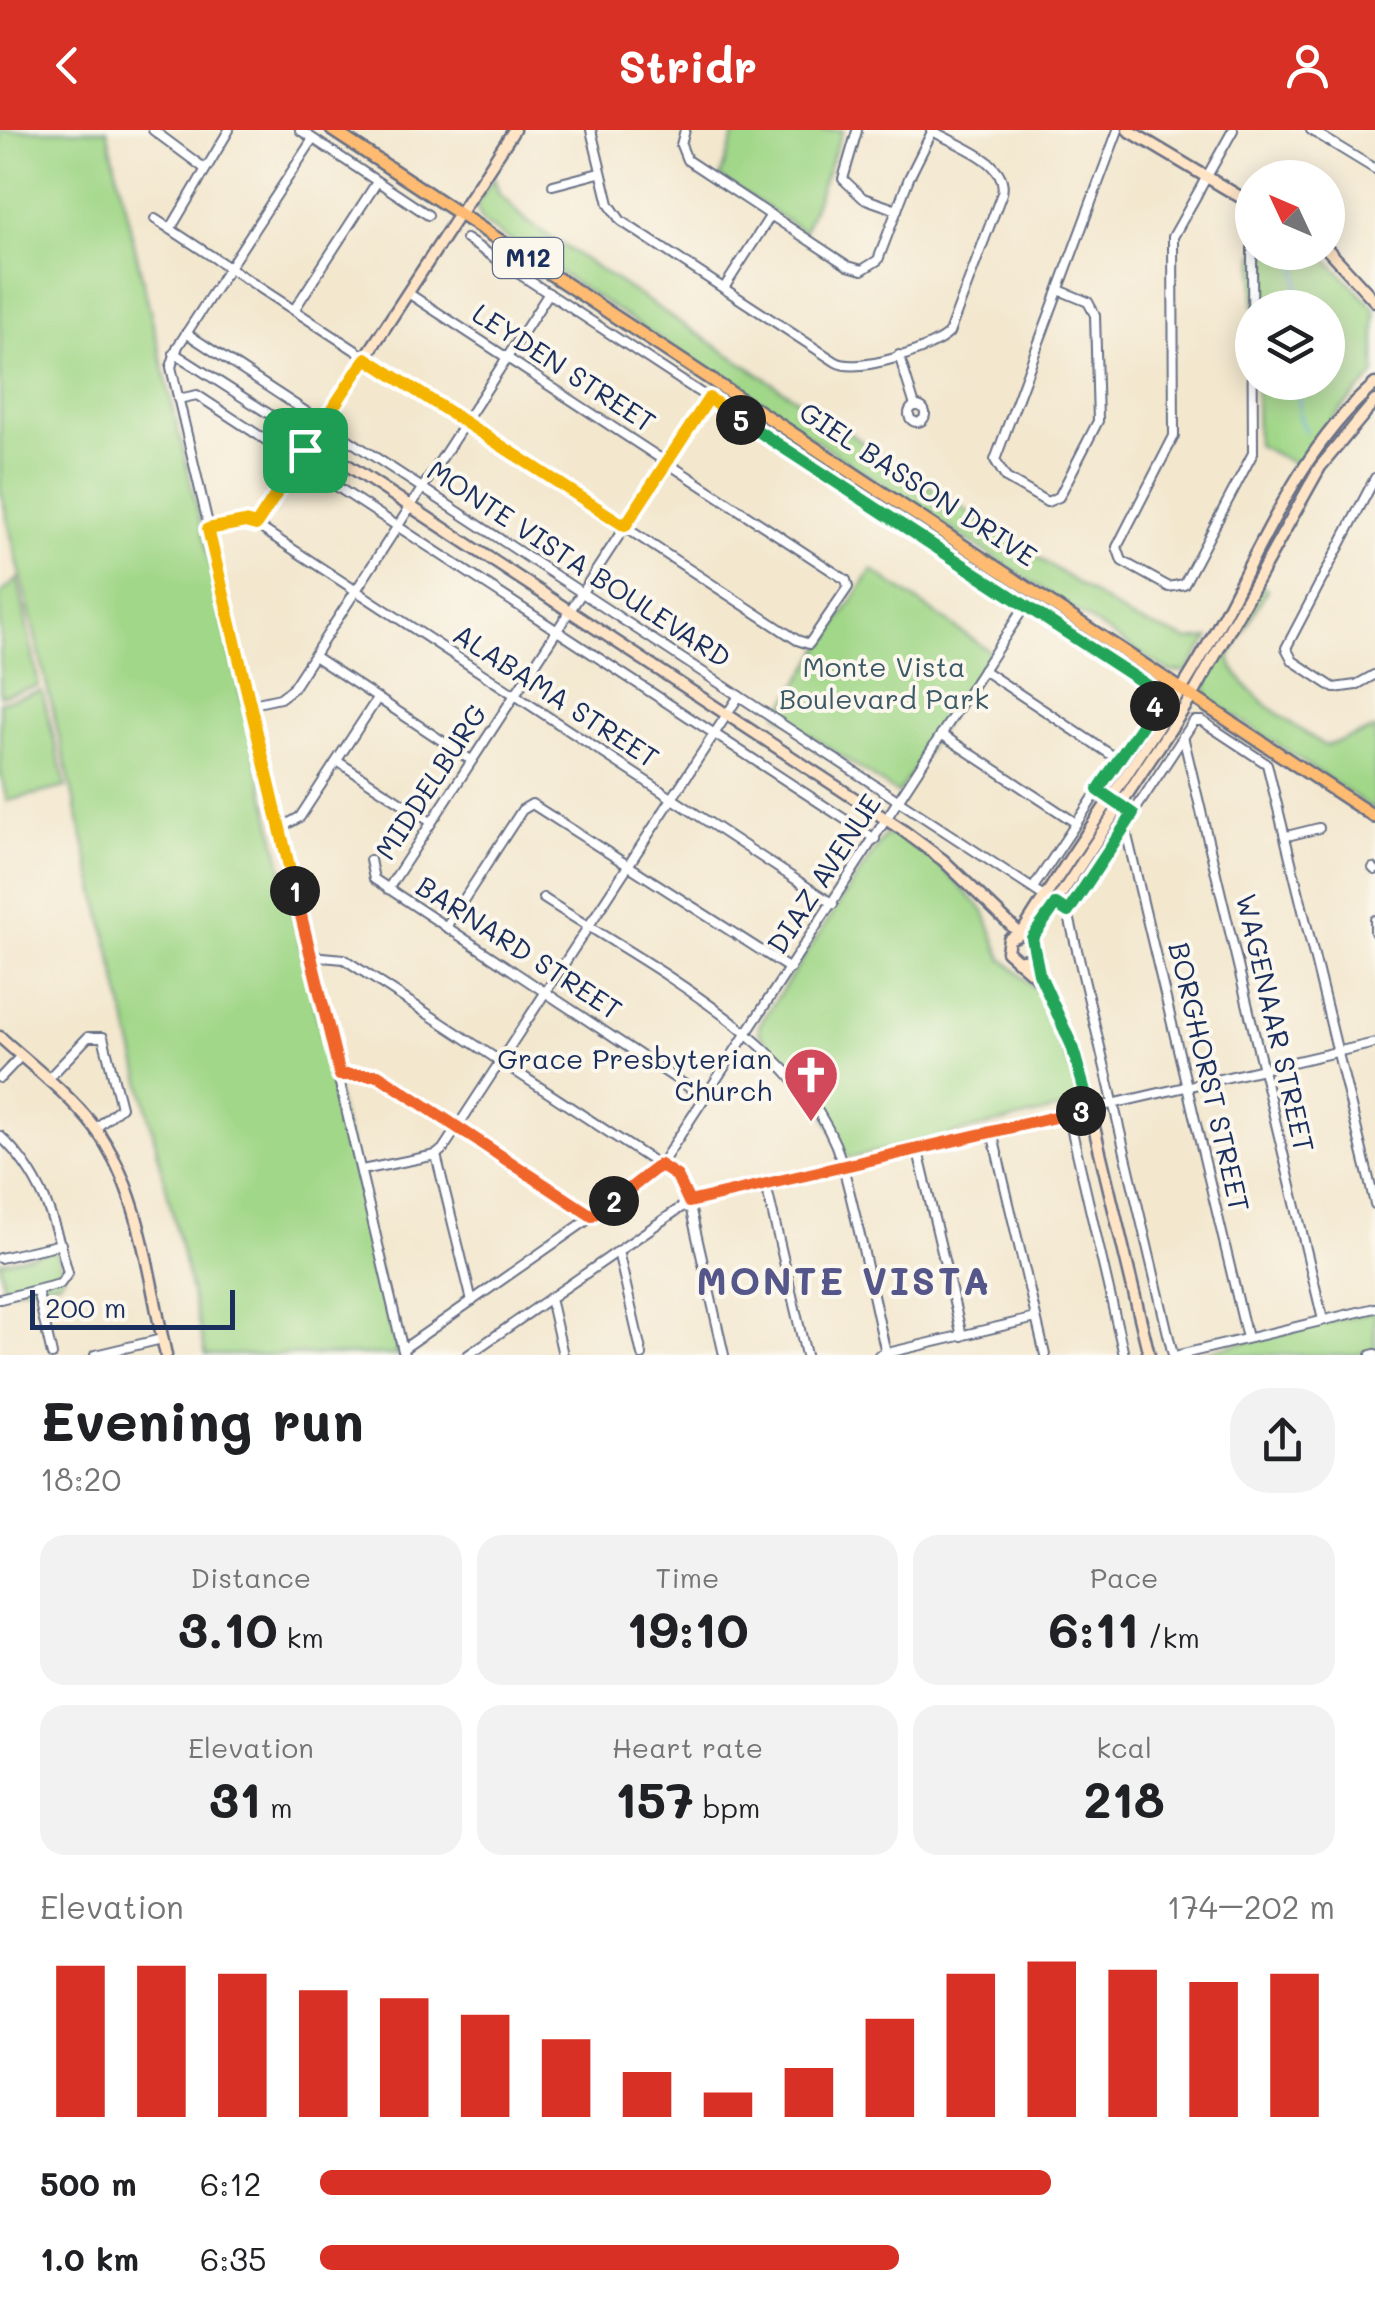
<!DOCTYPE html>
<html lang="en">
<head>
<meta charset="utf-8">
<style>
	body { margin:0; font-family:Mali,sans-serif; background:#f2f2f2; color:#202124; height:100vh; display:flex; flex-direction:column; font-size:38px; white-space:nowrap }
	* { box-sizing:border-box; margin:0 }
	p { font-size:32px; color:#757577 }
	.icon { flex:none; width:55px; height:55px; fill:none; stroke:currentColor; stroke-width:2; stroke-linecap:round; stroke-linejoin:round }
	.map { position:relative; height:1225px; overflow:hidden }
	.sheet { display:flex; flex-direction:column; background:#fff; flex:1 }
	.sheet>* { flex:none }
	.needle { width:65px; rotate:314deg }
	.fabs { position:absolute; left:1235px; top:30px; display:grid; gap:20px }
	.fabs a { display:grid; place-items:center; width:110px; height:110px; border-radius:50%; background:#fff; box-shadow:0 5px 25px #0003; font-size:50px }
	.scale { position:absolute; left:30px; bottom:25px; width:205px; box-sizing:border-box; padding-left:10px; border:5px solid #1b2f5e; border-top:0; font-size:28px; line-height:35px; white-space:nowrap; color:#1b2f5e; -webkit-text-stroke:8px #fbf7ec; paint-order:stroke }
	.pin { position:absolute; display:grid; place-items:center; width:85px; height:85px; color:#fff; margin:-42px; border-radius:20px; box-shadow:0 5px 15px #0006 }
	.km { position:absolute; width:50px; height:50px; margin:-25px; border-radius:50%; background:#222; color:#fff; font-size:28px; line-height:50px; text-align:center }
	.round { display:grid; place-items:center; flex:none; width:105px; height:105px; border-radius:40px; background:#f2f2f2 }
	.head { display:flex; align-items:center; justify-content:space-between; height:170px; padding:0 40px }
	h1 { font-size:55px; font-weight:700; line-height:75px }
	.figures { display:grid; grid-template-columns:repeat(3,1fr); gap:15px; height:170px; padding:10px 40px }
	.figures div { display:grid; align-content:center; border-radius:25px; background:#f2f2f2; text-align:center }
	.figures b { font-size:50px; font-weight:700 }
	.figures small { font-size:28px; font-weight:400 }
	.figures p { font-size:28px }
	.chart { height:280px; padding:20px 40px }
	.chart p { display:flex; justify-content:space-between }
	.chart svg { width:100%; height:180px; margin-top:10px; stroke:#d93025; stroke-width:6 }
	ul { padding:0 40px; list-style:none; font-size:32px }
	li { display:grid; grid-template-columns:160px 120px 1fr; align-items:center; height:75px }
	li i { height:25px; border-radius:12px; background:#d93025 }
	header { display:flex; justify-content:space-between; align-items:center; height:130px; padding:0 40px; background:#d93025; color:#fff; font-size:45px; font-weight:700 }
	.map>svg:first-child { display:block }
	.green { fill:#a1d788; stroke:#5e8373; stroke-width:2.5 }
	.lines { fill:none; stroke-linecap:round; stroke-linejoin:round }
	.stream { stroke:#76afe6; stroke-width:2.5 }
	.street-casing { stroke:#676f85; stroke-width:12 }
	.secondary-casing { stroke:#676f85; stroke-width:15 }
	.primary-casing { stroke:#676f85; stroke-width:16 }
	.street { stroke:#fff; stroke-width:8 }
	.secondary { stroke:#ffe4c6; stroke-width:10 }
	.primary { stroke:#febb71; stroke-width:11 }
	.split-1-casing { stroke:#fff; stroke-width:20 }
	.split-2-casing { stroke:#fff; stroke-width:20 }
	.split-3-casing { stroke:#fff; stroke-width:20 }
	.split-4-casing { stroke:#fff; stroke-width:20 }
	.split-5-casing { stroke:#fff; stroke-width:20 }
	.split-6-casing { stroke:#fff; stroke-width:20 }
	.split-1 { stroke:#f5b400; stroke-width:12 }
	.split-2 { stroke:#f0652b; stroke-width:12 }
	.split-3 { stroke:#f0652b; stroke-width:12 }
	.split-4 { stroke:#22a559; stroke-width:12 }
	.split-5 { stroke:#22a559; stroke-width:12 }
	.split-6 { stroke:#f5b400; stroke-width:12 }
	.labels { text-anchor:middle; stroke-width:8; stroke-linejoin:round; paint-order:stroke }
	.shield { fill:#fbf7ec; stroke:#5e6b89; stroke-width:2.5 }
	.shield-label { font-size:25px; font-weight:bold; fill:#1b2f5e }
	.street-label { font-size:28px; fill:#1b2f5e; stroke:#fbf7ec }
	.park-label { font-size:28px; fill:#3c5968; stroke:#fbf7ec }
	.poi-label { font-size:28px; fill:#1b2f5e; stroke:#fbf7ec; text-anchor:end }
	.district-label { font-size:38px; font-weight:bold; letter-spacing:2.5px; fill:#555689; stroke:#fbf7ec }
</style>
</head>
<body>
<header><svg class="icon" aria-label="back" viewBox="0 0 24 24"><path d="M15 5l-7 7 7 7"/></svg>Stridr<svg class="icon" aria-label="person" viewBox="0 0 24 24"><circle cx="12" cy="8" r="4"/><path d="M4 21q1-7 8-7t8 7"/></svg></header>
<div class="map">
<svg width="1375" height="1225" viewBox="0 0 1375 1225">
	<rect width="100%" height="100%" fill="#fbf7ec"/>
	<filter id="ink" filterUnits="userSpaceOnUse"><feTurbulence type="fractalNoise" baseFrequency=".01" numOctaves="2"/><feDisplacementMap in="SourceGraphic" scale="20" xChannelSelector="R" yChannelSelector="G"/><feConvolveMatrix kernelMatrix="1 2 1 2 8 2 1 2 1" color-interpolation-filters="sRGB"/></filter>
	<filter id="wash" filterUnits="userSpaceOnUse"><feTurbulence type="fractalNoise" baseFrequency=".0048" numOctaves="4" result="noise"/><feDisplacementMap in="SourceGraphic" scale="40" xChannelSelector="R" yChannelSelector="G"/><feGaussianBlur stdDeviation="2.25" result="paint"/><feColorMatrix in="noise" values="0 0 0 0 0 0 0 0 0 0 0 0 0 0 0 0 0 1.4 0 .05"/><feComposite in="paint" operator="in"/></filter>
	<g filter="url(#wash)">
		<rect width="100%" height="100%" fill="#f3e7ce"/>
		<!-- green -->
		<g class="green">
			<polygon points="0,0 107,0 398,1225 206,1225 0,358"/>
			<polygon points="736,0 843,0 804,102 720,47"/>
			<polygon points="494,47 499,64 529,93 1130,488 1188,510 1209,508 1187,541 1169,542 482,92 476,75"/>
			<polygon points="1255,123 1321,123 1375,179 1375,245 1331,289 1299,336 1257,315 1256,253 1328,252 1328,178 1254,177"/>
			<polygon points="872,440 991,522 898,664 778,584"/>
			<polygon points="18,449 39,556 0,566 0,464"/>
			<path d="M1260,455L1267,459L1229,528C1243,566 1293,594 1325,616L1375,599V680L1208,568L1206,552Z"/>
			<polygon points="42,561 66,657 7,671 0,641 0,572"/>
			<polygon points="893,702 936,732 984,781 1002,828 1044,867 1082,969 1077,975 851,1028 844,1024 824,984 829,977 805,943 794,942 759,903 759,895 884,706"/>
			<polygon points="55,1119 64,1145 60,1151 4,1161 0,1132"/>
			<polygon points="1375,1181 1375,1220 1352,1225 1191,1225"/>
		</g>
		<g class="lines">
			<!-- stream -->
			<g class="stream">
				<polyline points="1297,126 1299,178"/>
				<polyline points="1298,252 1300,288 1306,302"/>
			</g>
		</g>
	</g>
	<g filter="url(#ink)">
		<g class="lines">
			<!-- street casing -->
			<g class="street-casing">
				<g id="street">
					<polyline points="153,0 204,38"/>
					<polyline points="300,0 428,85"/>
					<path d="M591,0L609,74L621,91L836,232C857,244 932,220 949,203L1002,63C1010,31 954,14 931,0"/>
					<polyline points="685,0 681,15 687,30 848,136 862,140 878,130 909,48 933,0"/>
					<polyline points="1233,0 1173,107 1174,306 1117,417 1122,431 1169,457 1184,454 1253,323 1252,118"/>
					<polyline points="1311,0 1375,39"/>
					<polyline points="857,1 843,49 863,68 897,80"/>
					<polyline points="313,9 178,216 171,237 404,1225"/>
					<polyline points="553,55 599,43"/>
					<polyline points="155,89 797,510 809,514 848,457 846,450 408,163"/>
					<polyline points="171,98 229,0"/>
					<polyline points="466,109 1154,561 1154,577 1033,758"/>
					<polyline points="724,158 771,85"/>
					<polyline points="1059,160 1088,172 1095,185 1098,291 1059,367 1047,372 1006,348 995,330 1118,0"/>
					<polyline points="294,180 377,52"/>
					<polyline points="186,203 1068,782 1173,1225"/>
					<polyline points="174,223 311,311 256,395 245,392 208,399"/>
					<polyline points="899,225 915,276"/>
					<polyline points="178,269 197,265 875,709"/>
					<circle cx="917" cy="284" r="8"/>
					<polyline points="256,395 833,774"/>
					<polyline points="314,526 471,630"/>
					<polyline points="983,540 1119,630"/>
					<polyline points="1374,545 1356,555 1334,558 1293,531 1286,518 1375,348"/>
					<polyline points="248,575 280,568 292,559 549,163"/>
					<polyline points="941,604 1076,693"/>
					<polyline points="1183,606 1323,1190"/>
					<polyline points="337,631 431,692"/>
					<polyline points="1125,697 1247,1208"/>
					<polyline points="280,698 300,687 377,569"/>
					<polyline points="1287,706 1319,698"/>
					<polyline points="370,730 374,749 705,968"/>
					<polyline points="1373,738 1375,740"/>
					<polyline points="388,759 709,268"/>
					<path d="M543,768C640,831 806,914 841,1030C859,1093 871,1159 886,1223"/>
					<polyline points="1068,782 1194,591 1202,591 1267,634 1375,1074"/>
					<polyline points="1375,790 1375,802"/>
					<polyline points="446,797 522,680 532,674 790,839"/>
					<polyline points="311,826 344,829 677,1047 689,1072 724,1225"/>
					<polyline points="341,945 378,945 592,1087"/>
					<polyline points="0,948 21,926"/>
					<polyline points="47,950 88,907 103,907 121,977 95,999"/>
					<polyline points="1068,984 1124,1225"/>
					<polyline points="992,1002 1045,1225"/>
					<path d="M0,1006C42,1045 54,1090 68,1143L60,1154L0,1169"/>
					<polyline points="918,1021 962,1206"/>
					<polyline points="436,1025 472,1171"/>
					<polyline points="362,1040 436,1025 443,1019 739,566"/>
					<polyline points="766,1055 806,1225"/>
					<polyline points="618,1121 642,1225"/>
					<polyline points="0,1128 61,1114"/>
					<polyline points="37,1160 52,1225"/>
					<polyline points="550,1168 563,1225"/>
					<polyline points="403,1219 656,1042 1025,476"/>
					<polyline points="95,1225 162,1209"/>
					<polyline points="468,1225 689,1072 1375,913"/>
					<polyline points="879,1225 1036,1188"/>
					<polyline points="1179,1225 1375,1178"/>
					<polyline points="1371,1225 1375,1224"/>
				</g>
			</g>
			<!-- secondary casing -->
			<g class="secondary-casing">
				<g id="secondary">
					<polyline points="514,0 311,311 901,699 943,730 1019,803"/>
					<polyline points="1128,0 1252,74"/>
					<polyline points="1328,120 1375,171"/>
					<path d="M1022,803C1079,710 1145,623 1200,529C1253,438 1293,324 1375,254"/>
					<polyline points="1023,803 1009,809 1007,821 1040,850"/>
					<polyline points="1032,808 1193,565 1320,337 1375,271"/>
					<polyline points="1035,818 1039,843 1080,939 1149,1225"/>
					<polyline points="1017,831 1029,829 1035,819"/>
					<path d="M0,907C32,936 69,964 95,998C141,1060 149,1151 166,1225"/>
				</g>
			</g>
			<!-- primary casing -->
			<g class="primary-casing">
				<polyline id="primary" points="332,0 1375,687"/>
			</g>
			<!-- street -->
			<use href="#street" class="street"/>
			<!-- secondary -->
			<use href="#secondary" class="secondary"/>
			<!-- primary -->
			<use href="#primary" class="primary"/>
		</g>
	</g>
	<g class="lines" filter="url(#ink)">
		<!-- split-1 casing -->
		<g class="split-1-casing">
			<polyline id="split-1" points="295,761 208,399 245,392 256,395 305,320"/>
		</g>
		<!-- split-2 casing -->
		<g class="split-2-casing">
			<polyline id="split-2" points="295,761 340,945 378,945 592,1086 614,1071"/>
		</g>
		<!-- split-3 casing -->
		<g class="split-3-casing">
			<polyline id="split-3" points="614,1071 660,1035 677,1046 689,1072 1081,981"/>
		</g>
		<!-- split-4 casing -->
		<g class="split-4-casing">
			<polyline id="split-4" points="1081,981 1090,979 1072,916 1039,843 1032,808 1056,774 1068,782 1133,684 1098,660 1155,576"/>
		</g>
		<!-- split-5 casing -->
		<g class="split-5-casing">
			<polyline id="split-5" points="741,290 1150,557 1157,565 1155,576"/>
		</g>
		<!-- split-6 casing -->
		<g class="split-6-casing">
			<polyline id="split-6" points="305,320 366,228 625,396 709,268 741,290"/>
		</g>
		<!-- split-1 -->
		<use href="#split-1" class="split-1"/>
		<!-- split-2 -->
		<use href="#split-2" class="split-2"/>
		<!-- split-3 -->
		<use href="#split-3" class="split-3"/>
		<!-- split-4 -->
		<use href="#split-4" class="split-4"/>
		<!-- split-5 -->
		<use href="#split-5" class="split-5"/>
		<!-- split-6 -->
		<use href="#split-6" class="split-6"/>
	</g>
	<!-- icons -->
	<defs>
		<g id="church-pin" transform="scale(2.875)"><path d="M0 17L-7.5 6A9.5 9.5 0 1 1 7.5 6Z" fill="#d1495b" stroke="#fbf7ec"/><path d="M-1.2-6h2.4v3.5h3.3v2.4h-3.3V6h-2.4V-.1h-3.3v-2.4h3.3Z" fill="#fff"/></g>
	</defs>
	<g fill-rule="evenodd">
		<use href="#church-pin" x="811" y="945"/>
	</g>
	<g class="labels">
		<!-- shield labels -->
		<rect class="shield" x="493" y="108" width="70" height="40" rx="8"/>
		<g class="shield-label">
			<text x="528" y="137">M12</text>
		</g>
		<!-- street labels -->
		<g class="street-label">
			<text transform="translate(564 238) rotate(33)" y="10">LEYDEN STREET</text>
			<text transform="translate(918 354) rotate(33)" y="10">GIEL BASSON DRIVE</text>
			<text transform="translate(579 434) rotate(33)" y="10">MONTE VISTA BOULEVARD</text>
			<text transform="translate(556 566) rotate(33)" y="10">ALABAMA STREET</text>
			<text transform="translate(431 652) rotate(-57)" y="10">MIDDELBURG</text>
			<text transform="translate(824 744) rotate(-57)" y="10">DIAZ AVENUE</text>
			<text transform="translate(519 818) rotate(33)" y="10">BARNARD STREET</text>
			<text transform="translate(1275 893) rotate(77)" y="10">WAGENAAR STREET</text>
			<text transform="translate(1209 947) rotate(77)" y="10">BORGHORST STREET</text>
		</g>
		<!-- park labels -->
		<g class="park-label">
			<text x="884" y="547">Monte Vista<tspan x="884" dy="32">Boulevard Park</tspan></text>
		</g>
		<!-- poi labels -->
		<g class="poi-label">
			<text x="772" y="939">Grace Presbyterian<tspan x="772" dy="32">Church</tspan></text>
		</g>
		<!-- district labels -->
		<g class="district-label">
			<text x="844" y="1165">MONTE VISTA</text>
		</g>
	</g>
</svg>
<div class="fabs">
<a><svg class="needle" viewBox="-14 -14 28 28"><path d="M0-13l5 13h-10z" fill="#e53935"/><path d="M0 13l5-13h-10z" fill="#757577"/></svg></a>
<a><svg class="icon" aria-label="layers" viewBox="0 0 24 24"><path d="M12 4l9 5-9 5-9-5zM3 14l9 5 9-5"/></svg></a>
</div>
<div class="scale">200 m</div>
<div class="pin" style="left:305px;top:320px;background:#1e9e55"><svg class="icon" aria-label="arrive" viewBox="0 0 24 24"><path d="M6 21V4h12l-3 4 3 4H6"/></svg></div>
<b class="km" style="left:295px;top:761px">1</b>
<b class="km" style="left:614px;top:1071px">2</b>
<b class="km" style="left:1081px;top:981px">3</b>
<b class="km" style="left:1155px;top:576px">4</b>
<b class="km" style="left:741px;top:290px">5</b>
</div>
<section class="sheet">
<div class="head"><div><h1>Evening run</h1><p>18:20</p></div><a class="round"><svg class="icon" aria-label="share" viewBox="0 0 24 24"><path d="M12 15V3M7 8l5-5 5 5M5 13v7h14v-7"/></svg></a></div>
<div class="figures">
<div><p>Distance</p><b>3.10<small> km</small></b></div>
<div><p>Time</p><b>19:10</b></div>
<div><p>Pace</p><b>6:11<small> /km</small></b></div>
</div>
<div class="figures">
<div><p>Elevation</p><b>31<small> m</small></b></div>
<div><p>Heart rate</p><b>157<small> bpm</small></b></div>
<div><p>kcal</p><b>218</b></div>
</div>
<div class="chart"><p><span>Elevation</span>174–202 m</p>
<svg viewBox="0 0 160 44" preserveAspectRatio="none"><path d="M5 44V7M15 44V7M25 44V9M35 44V13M45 44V15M55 44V19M65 44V25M75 44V33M85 44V38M95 44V32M105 44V20M115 44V9M125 44V6M135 44V8M145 44V11M155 44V9"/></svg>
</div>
<ul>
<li><b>500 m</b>6:12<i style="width:72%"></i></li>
<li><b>1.0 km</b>6:35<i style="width:57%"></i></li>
</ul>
</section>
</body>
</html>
